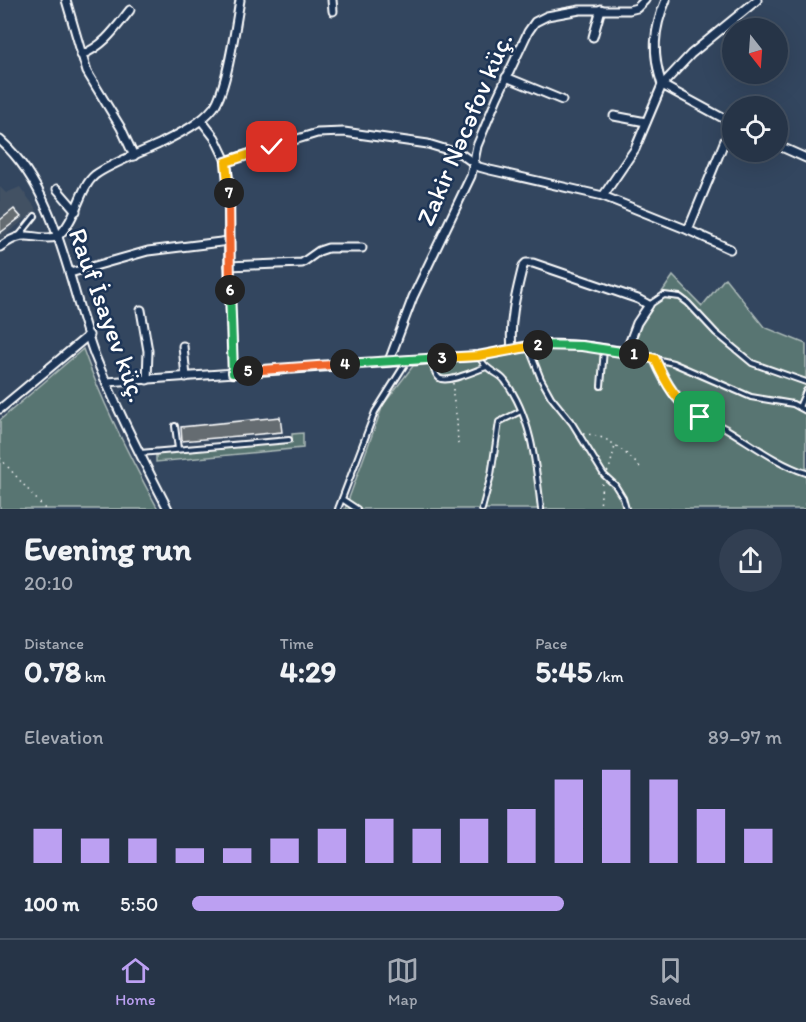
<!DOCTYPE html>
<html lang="en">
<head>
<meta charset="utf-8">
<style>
	body { margin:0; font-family:Itim,sans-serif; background:#323f52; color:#f1f3f6; height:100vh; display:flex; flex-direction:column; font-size:22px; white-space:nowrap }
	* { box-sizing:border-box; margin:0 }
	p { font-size:20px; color:#a4aab4 }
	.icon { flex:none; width:33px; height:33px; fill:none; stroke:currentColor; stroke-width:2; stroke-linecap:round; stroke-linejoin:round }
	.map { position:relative; height:509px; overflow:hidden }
	.panel { display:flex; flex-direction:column; background:#263447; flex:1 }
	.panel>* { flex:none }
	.needle { width:39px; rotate:163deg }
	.buttons { position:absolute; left:722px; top:18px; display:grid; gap:12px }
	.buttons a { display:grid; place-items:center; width:66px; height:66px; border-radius:50%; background:#263447; box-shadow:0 6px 24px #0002,0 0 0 2px #424f60; font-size:30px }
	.pin { position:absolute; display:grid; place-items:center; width:51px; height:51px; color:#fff; margin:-26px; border-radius:12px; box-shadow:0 3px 9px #0006 }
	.km { position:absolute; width:30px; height:30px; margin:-15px; border-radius:50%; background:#222; color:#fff; font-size:16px; line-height:30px; text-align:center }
	.round { display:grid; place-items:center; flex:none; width:63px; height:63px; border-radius:32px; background:#323f52 }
	.head { display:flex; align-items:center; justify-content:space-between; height:102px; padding:0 24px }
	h1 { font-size:33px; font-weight:800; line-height:45px }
	.metrics { display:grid; grid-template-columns:repeat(3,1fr); gap:9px; height:102px; padding:6px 24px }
	.metrics div { display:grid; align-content:center }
	.metrics b { font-size:30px; font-weight:800 }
	.metrics small { font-size:16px; font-weight:400 }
	.metrics p { font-size:16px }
	.chart { height:168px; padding:12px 24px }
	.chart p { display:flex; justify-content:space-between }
	.chart svg { width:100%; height:108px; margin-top:6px; stroke:#bca0f2; stroke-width:6 }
	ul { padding:0 24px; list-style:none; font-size:20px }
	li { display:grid; grid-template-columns:96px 72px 1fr; align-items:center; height:45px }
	li i { height:15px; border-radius:8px; background:#bca0f2 }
	.menu { display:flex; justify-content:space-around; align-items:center; height:84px; border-top:2px solid #424f60; background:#263447; font-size:16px; color:#a4aab4 }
	.menu a { display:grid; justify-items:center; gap:3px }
	.menu .active { color:#bca0f2 }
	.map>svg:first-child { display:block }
	.built { fill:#425164 }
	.green { fill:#597472; stroke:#acbab8; stroke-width:1.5 }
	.building { fill:#656c71; stroke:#fff; stroke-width:1.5 }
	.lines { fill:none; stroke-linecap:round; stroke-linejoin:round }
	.lane-casing { stroke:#fff; stroke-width:8 }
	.street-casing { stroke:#fff; stroke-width:11 }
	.path { stroke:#fff; stroke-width:1.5; stroke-dasharray:1.5 4.5; stroke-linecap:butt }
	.lane { stroke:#1d3557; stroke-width:4 }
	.street { stroke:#1d3557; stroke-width:7 }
	.split-1-casing { stroke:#fff; stroke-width:12 }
	.split-2-casing { stroke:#fff; stroke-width:12 }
	.split-3-casing { stroke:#fff; stroke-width:12 }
	.split-4-casing { stroke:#fff; stroke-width:12 }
	.split-5-casing { stroke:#fff; stroke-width:12 }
	.split-6-casing { stroke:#fff; stroke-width:12 }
	.split-7-casing { stroke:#fff; stroke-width:12 }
	.split-8-casing { stroke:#fff; stroke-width:12 }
	.split-1 { stroke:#f5b400; stroke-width:8 }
	.split-2 { stroke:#22a559; stroke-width:8 }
	.split-3 { stroke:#f5b400; stroke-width:8 }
	.split-4 { stroke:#22a559; stroke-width:8 }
	.split-5 { stroke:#f0652b; stroke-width:8 }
	.split-6 { stroke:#22a559; stroke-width:8 }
	.split-7 { stroke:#f0652b; stroke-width:8 }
	.split-8 { stroke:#f5b400; stroke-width:8 }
	.labels { text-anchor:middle; stroke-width:5; stroke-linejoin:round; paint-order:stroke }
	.street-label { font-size:26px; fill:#fff; stroke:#1d3557 }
</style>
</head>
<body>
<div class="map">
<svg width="806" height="509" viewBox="0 0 806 509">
	<rect width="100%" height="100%" fill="#33465f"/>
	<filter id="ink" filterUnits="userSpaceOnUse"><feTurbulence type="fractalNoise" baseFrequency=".0167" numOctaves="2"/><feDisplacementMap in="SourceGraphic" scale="12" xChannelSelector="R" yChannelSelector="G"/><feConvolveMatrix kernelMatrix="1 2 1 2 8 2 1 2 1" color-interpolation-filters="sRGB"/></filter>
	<g filter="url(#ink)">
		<!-- built -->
		<polygon class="built" points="0,187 6,193 20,187 37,210 0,239"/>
		<!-- green -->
		<g class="green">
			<polygon points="673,276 702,306 725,278 764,327 806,344 806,509 345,509 383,405 413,366 490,358 537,349 585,350 629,356 638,327"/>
			<path d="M83,349C103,405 130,458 158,509H0V420Z"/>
			<polygon points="303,433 303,448 156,462 156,454 292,442 292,434"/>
		</g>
		<!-- building -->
		<g class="building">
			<polygon points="14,209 21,217 0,233 0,220"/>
			<polygon points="280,417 282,432 182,441 181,427"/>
		</g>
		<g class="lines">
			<!-- lane casing -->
			<g class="lane-casing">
				<g id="lane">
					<polyline points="19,236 35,216"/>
					<polyline points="649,305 664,295 680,297 688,303 716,333 752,363 806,382"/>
					<polyline points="528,346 541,379 551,397 572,423 604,475 615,485 623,498 626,509"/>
					<polyline points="626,352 673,363 751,397 793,404 806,411"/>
					<path d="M479,356C481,360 484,365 487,367C493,373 500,374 505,381C532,417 536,466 541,509"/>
					<path d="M655,359C661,373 667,388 677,400C691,415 708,419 725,428C752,444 776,463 806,473"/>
					<path d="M431,360C433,365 434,374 439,378C447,384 477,370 486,367"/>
					<polyline points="601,386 604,349"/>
					<polyline points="799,407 806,391"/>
					<polyline points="175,426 178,449"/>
					<polyline points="140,453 289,440"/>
					<polyline points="342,499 357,509"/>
					<polyline points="338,509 375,412 407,361"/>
					<polyline points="482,509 491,475 499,422 521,411"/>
				</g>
			</g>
			<!-- street casing -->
			<g class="street-casing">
				<g id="street">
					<polyline points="66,0 87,72 121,128 134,156"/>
					<polyline points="332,0 333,11"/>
					<path d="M666,0C653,30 652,54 662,85L732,123"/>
					<polyline points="593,37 601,9"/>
					<path d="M81,55C104,46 115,29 130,10"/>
					<polyline points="506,77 562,100"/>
					<polyline points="614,116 646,122"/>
					<polyline points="201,120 215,138 226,161 229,185 229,266 233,373"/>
					<path d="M0,140C58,191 69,287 95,356C116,408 142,459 168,509"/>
					<polyline points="777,145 806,158"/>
					<polyline points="226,161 317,133 344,132 428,144 461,154 479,167 490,170 603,196 688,230 730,249"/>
					<polyline points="57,189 76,211"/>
					<polyline points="603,196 635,149 662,85 691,54 757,0"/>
					<polyline points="688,230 732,123"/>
					<path d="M0,247C29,226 31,242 57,237C77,220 79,188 95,175C110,164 140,153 157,145C177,135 201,124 214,107C227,89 236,24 240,0"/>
					<polyline points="229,266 302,263 319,251 328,248 362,248"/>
					<polyline points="70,273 148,251 229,241"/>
					<polyline points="141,310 148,351 147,380"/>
					<polyline points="183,346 186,377"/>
					<polyline points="389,361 413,297 471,176 477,146 497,98 528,32 535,22 547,16 580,10 629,10 637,8 645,0"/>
					<path d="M107,382L478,356C495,353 512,348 528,346C560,341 595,347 626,352L637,323L649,305L638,299L533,263H526L523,266C516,294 509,321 512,349"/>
					<polyline points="0,409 89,335"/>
				</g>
			</g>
			<!-- path -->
			<g class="path">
				<polyline points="453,383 453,396 457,420 458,445"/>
				<path d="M583,434C608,434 626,453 642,469"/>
				<polyline points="0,458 45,509"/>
				<polyline points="607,472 609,470 615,446"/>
				<polyline points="600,509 602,481"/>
			</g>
			<!-- lane -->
			<use href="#lane" class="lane"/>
			<!-- street -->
			<use href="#street" class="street"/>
		</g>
	</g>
	<g class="lines" filter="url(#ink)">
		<!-- split-1 casing -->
		<g class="split-1-casing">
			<path id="split-1" d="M634,354L655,359C666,384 677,403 700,417"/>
		</g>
		<!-- split-2 casing -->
		<g class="split-2-casing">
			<polyline id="split-2" points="538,345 582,346 634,354"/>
		</g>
		<!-- split-3 casing -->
		<g class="split-3-casing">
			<polyline id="split-3" points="442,358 478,356 538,345"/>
		</g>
		<!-- split-4 casing -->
		<g class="split-4-casing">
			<polyline id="split-4" points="345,364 442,358"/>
		</g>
		<!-- split-5 casing -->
		<g class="split-5-casing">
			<polyline id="split-5" points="248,371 345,364"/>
		</g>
		<!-- split-6 casing -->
		<g class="split-6-casing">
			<polyline id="split-6" points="230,290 233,373 248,371"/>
		</g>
		<!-- split-7 casing -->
		<g class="split-7-casing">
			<polyline id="split-7" points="229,193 230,290"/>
		</g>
		<!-- split-8 casing -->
		<g class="split-8-casing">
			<polyline id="split-8" points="229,193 226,162 272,147"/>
		</g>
		<!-- split-1 -->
		<use href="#split-1" class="split-1"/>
		<!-- split-2 -->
		<use href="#split-2" class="split-2"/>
		<!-- split-3 -->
		<use href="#split-3" class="split-3"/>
		<!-- split-4 -->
		<use href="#split-4" class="split-4"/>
		<!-- split-5 -->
		<use href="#split-5" class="split-5"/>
		<!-- split-6 -->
		<use href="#split-6" class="split-6"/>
		<!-- split-7 -->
		<use href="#split-7" class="split-7"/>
		<!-- split-8 -->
		<use href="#split-8" class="split-8"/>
	</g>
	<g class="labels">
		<!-- street labels -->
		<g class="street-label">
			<text transform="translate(464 129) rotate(-67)" y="9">Zakir Nəcəfov küç.</text>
			<text transform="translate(108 315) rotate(70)" y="9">Rauf İsayev küç.</text>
		</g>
	</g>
</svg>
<div class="buttons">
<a><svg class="needle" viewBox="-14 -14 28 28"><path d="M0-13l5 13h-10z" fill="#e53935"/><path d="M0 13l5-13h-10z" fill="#a4aab4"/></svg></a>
<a><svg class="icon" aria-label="locate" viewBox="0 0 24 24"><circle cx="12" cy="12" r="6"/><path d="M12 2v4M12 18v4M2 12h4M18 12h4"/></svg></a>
</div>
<div class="pin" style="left:700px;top:417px;background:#1e9e55"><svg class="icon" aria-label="arrive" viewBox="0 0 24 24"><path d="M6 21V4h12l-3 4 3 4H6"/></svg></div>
<div class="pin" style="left:272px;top:147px;background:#d93025"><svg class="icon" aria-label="check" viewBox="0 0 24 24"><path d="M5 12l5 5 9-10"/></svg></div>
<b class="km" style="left:634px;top:354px">1</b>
<b class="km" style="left:538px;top:345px">2</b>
<b class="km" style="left:442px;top:358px">3</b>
<b class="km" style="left:345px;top:364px">4</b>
<b class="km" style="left:248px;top:371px">5</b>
<b class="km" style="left:230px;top:290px">6</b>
<b class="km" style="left:229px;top:193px">7</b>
</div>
<section class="panel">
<div class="head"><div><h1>Evening run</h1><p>20:10</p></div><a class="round"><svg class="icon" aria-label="share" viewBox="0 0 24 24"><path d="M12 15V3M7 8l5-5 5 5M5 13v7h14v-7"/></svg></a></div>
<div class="metrics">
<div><p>Distance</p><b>0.78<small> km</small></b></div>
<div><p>Time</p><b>4:29</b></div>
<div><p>Pace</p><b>5:45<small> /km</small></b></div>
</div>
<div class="chart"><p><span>Elevation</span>89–97 m</p>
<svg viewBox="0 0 160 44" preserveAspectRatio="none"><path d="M5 44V30M15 44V34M25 44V34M35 44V38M45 44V38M55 44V34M65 44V30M75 44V26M85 44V30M95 44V26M105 44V22M115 44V10M125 44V6M135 44V10M145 44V22M155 44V30"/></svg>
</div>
<ul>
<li><b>100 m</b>5:50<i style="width:63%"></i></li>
</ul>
</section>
<nav class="menu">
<a class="active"><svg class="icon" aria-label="home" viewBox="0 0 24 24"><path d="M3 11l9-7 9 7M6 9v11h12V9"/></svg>Home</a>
<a><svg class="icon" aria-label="map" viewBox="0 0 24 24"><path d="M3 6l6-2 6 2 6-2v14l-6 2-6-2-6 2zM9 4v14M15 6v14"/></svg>Map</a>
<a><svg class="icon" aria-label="saved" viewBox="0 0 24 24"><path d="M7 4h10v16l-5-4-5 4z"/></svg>Saved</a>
</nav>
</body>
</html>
